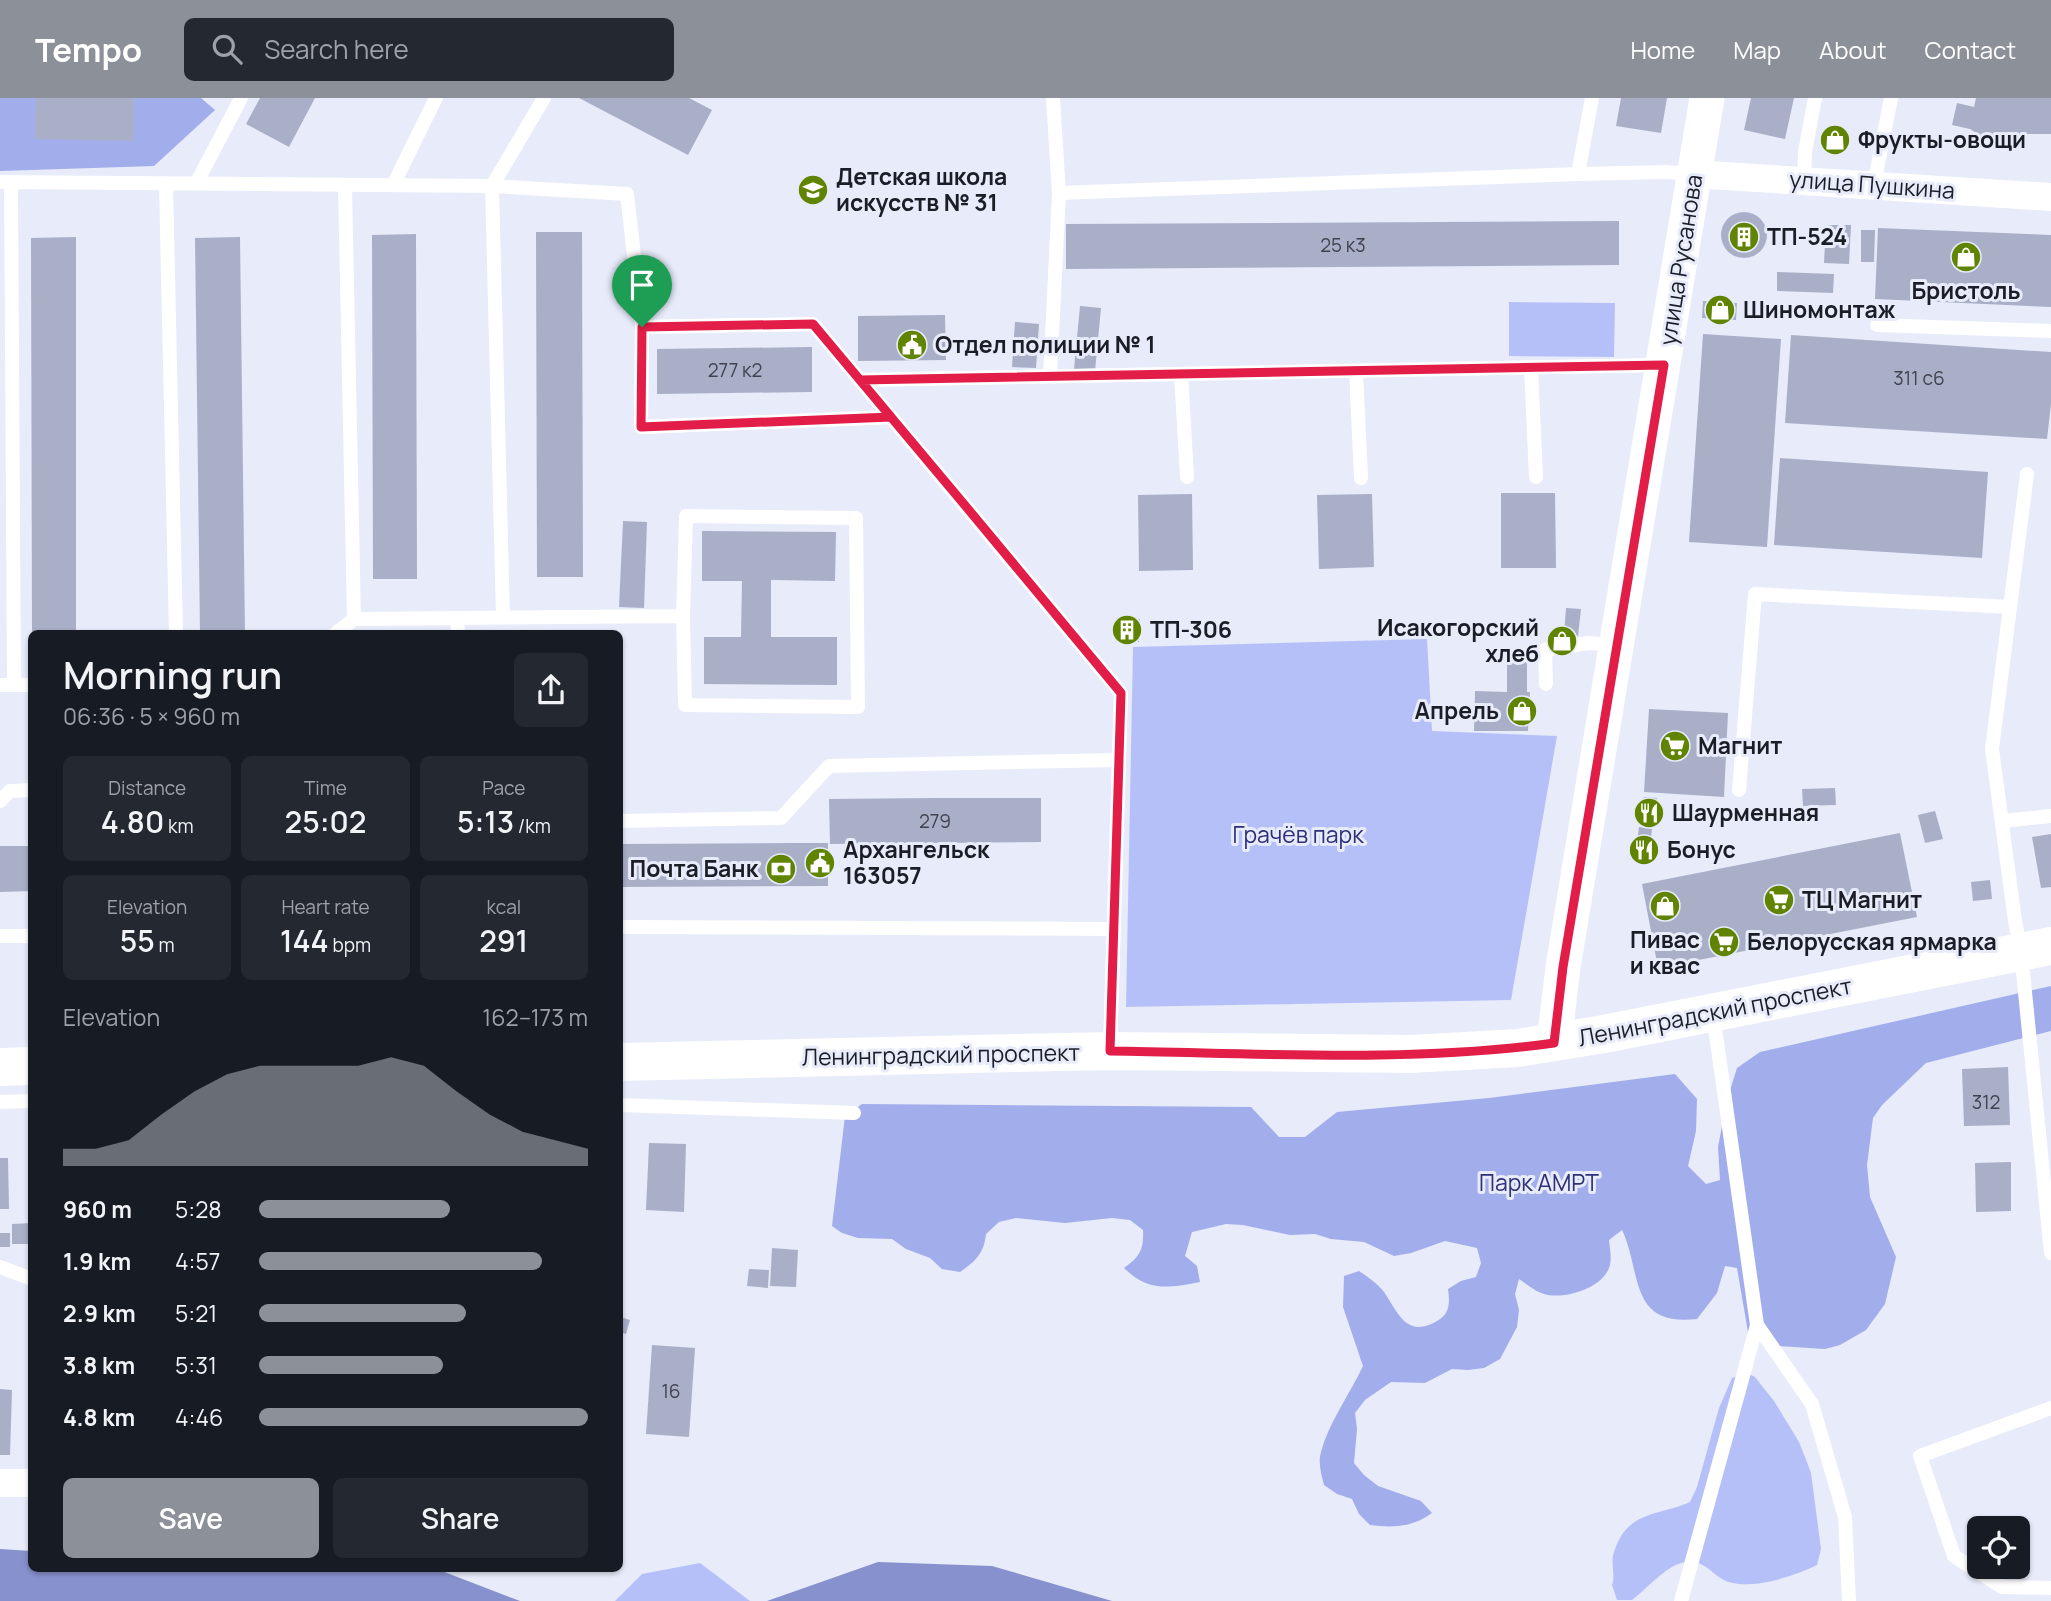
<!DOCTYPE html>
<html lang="en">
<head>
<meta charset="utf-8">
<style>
	body { margin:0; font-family:Manrope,sans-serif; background:#242831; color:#f1f3f6; height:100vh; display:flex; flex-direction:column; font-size:26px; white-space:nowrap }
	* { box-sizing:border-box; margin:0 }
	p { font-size:23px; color:#9ea1a6 }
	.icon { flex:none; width:38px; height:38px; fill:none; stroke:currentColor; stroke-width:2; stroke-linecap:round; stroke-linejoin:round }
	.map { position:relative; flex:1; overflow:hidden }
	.side { position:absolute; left:28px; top:532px; width:595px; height:942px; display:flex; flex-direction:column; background:#171b24; border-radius:10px; box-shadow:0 2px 5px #0004 }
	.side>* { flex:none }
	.buttons { position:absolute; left:1967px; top:1418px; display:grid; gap:14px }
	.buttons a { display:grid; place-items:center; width:63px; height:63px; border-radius:10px; background:#171b24; box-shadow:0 2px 5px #0004; font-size:35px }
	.pin { position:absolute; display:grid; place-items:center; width:60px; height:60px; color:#fff; margin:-72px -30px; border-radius:50% 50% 50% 0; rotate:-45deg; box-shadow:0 0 7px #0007 }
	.pin .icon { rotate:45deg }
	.round { display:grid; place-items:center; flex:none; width:74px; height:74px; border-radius:10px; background:#242831 }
	.headline { display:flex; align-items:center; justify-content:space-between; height:119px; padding:0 35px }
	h1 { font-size:38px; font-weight:600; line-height:52px }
	.stats { display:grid; grid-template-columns:repeat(3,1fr); gap:10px; height:119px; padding:7px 35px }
	.stats div { display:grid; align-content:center; border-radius:10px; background:#242831; text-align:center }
	.stats b { font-size:30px; font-weight:600 }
	.stats small { font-size:19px; font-weight:400 }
	.stats p { font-size:19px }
	.chart { height:196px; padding:14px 35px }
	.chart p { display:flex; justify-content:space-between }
	.chart svg { width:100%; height:126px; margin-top:7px; fill:#8c9099; opacity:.7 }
	.primary-button { display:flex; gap:14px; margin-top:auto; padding:14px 35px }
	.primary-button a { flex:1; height:80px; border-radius:10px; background:#8c9099; color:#fff; font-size:28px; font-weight:600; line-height:80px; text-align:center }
	.primary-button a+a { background:#242831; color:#f1f3f6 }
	ul { padding:0 35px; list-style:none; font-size:23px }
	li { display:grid; grid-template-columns:112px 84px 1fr; align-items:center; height:52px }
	li i { height:18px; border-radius:9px; background:#8c9099 }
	header { display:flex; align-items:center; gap:42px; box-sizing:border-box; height:98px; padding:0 35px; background:#8c9099; color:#fff }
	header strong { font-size:33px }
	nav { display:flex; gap:38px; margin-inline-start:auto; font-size:24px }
	.search { width:490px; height:63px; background:#242831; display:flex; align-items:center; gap:18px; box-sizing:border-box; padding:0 24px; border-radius:10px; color:#9ea1a6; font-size:26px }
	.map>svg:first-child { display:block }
	.green { fill:#b5c0f9 }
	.forest { fill:#a2adeb }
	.water { fill:#8791cd }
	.building { fill:#aaafc8 }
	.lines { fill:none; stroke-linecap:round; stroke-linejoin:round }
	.service { stroke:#fff; stroke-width:14 }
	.minor { stroke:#fff; stroke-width:28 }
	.tertiary { stroke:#fff; stroke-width:35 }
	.secondary { stroke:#fff; stroke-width:38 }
	.route-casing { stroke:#fff; stroke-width:14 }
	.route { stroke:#e11d48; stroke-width:9 }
	.labels { text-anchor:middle; stroke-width:6; stroke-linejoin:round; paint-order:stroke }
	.number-label { font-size:19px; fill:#40424f }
	.poi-label { font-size:23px; font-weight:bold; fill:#1c1e27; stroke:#e7ebfa; text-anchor:start }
	.street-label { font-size:23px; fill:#1c1e27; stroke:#e7ebfa }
	.park-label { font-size:23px; fill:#2d3178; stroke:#e7ebfa }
</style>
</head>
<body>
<header>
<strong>Tempo</strong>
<div class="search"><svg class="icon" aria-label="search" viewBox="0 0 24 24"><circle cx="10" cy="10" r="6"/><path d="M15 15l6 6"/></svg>Search here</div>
<nav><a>Home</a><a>Map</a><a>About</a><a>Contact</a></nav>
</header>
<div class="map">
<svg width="2051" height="1503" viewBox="0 0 2051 1503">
	<rect width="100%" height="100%" fill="#e7ebfa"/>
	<!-- green -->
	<g class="green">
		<polygon points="1509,204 1615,205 1614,259 1509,258"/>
		<polygon points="1427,541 1432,633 1557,638 1511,902 1126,909 1133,549"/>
		<path d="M1747,1275L1755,1279L1774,1303L1799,1344L1805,1359L1811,1375L1821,1451L1817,1467C1795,1478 1745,1495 1722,1481C1709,1473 1702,1461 1685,1464C1665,1468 1647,1491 1632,1502H1617L1612,1487C1616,1477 1610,1465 1614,1454C1627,1412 1659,1418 1690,1404L1697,1389L1719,1310L1732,1280Z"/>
		<polygon points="700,1465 750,1503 615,1503 642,1476"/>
	</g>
	<!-- forest -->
	<g class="forest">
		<polygon points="0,0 201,0 215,12 154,68 0,73"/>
		<path d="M2051,888V933L1926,965L1882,1007L1873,1020L1867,1067L1870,1099L1896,1159L1885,1206L1866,1232L1840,1247L1825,1251L1778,1248L1748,1234L1737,1170L1725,1168L1717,1195L1697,1221C1628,1229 1642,1174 1622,1132L1609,1142C1610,1152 1613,1165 1607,1174C1597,1191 1567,1200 1548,1197C1537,1195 1528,1187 1519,1181L1515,1196L1519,1212L1517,1229L1500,1261L1484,1270L1468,1272L1452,1271L1425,1285L1391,1284L1365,1302L1355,1315L1357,1331L1354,1365L1364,1377L1378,1388L1421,1403L1432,1415C1413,1429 1394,1430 1370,1427L1359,1416L1352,1401L1337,1396L1324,1387C1321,1376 1318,1364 1321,1354C1329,1324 1350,1296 1363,1268L1343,1209L1344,1178L1359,1173C1368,1179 1377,1185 1384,1194C1398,1214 1406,1241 1437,1223C1450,1216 1450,1205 1448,1191L1461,1183L1476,1179L1481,1165L1477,1150L1445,1143L1411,1155L1394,1158L1364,1144L1331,1141L1315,1136L1290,1137L1243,1127L1226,1126L1192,1134L1185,1158L1197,1168L1200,1184C1169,1190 1148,1194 1124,1170C1140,1159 1144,1151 1143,1132L1130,1122L1112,1120L1065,1125L1016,1120L999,1124L986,1136C984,1155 976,1163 960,1174L942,1171L930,1160L906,1151L892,1141L858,1140L842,1135L832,1128L845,1018L862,1006L1251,1009L1279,1039H1305L1337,1014L1489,1000L1675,976L1697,1001L1696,1033L1688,1068L1706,1086L1720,1082L1718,1049L1727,1002L1737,970L1760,954Z"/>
	</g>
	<!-- water -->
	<g class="water">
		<polygon points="0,1451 31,1453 32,1470 204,1470 222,1474 244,1470 434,1470 520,1503 0,1503"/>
		<polygon points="878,1464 992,1468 1112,1503 767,1503"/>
	</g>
	<!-- building -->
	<g class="building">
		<polygon points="36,0 134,0 133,43 35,41"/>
		<polygon points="260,0 315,0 289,49 246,26"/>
		<polygon points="579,0 689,0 712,12 688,57"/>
		<polygon points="1621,0 1667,0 1661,35 1616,28"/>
		<polygon points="1751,0 1794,0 1785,41 1744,32"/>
		<polygon points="1976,0 2051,0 2051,36 2009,36 2009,42 1976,42 1976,35 1970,31 1952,27 1957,5 1974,9"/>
		<polygon points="1825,32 1847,35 1845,51 1823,48"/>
		<circle cx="1744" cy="137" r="23"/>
		<polygon points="1619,123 1619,167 1066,171 1066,126"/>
		<polygon points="1826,127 1851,127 1849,166 1824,165"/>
		<polygon points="1878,130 2051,137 2051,209 1875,201"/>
		<polygon points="1861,132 1875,132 1874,164 1861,164"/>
		<polygon points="536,134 582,134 583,479 537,479"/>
		<polygon points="416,136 417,481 373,481 372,137"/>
		<polygon points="76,139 76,536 32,536 31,140"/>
		<polygon points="240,139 245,536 200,536 195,140"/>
		<polygon points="1777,174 1834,176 1833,195 1777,193"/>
		<polygon points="1703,203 1737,205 1736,222 1702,220"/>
		<polygon points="1080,208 1101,210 1095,273 1074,271"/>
		<polygon points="945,217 946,262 858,263 858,218"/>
		<polygon points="1015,224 1039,226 1036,270 1012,269"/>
		<polygon points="1703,236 1781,241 1767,449 1689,444"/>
		<polygon points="1791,237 2051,254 2051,306 2047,341 1785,325"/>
		<polygon points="812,249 812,294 657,296 657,251"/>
		<polygon points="1780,360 1988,374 1982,460 1774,447"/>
		<polygon points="1501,395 1555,395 1556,470 1501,470"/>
		<polygon points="1192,396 1193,472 1139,473 1138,397"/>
		<polygon points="1372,396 1374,469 1319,471 1317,397"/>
		<polygon points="623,423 647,424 644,510 619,509"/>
		<polygon points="702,433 836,434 835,483 771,482 771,539 837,539 837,587 704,586 704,539 741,539 742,483 702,483"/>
		<polygon points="1566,510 1581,511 1578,538 1564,537"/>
		<polygon points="1116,520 1140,521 1139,544 1115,543"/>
		<polygon points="1507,564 1527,564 1527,594 1530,594 1528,633 1474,633 1475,593 1507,594"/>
		<polygon points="1649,611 1728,615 1724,699 1644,694"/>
		<polygon points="1835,690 1836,707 1803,708 1802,691"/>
		<polygon points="1644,699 1657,700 1654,728 1641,727"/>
		<polygon points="936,700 1041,700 1041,744 830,746 829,701"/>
		<polygon points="1935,713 1943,741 1925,745 1918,717"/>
		<polygon points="1639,729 1652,731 1649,755 1636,754"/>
		<polygon points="1900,735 1917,819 1658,870 1642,786"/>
		<polygon points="2051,736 2051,789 2041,790 2032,739"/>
		<polygon points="796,745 828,745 828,788 620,789 620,746"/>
		<polygon points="0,748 32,748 32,793 0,794"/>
		<polygon points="1990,782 1992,801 1973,803 1971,784"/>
		<polygon points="2008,969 2010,1027 1964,1028 1962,971"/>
		<polygon points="649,1045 686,1046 684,1114 646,1112"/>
		<polygon points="0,1060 8,1060 9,1111 0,1111"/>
		<polygon points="2011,1064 2011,1113 1976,1114 1975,1065"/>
		<polygon points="32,1125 32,1146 12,1146 12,1126"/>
		<rect x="0" y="1135" width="10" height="14"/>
		<polygon points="772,1150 798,1152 796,1189 770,1188"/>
		<polygon points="749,1171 769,1172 768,1190 747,1188"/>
		<polygon points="620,1219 630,1222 626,1236 620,1234"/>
		<polygon points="652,1247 695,1250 689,1339 646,1336"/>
		<polygon points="0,1291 12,1292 10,1357 0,1357"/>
	</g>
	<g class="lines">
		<!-- service -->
		<g class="service">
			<polyline points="1578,76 1592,0"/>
			<polyline points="1804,83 1805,54 1815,0"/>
			<polyline points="0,84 492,88 627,96 642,229 813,226 1121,595 1110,951"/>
			<polyline points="197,84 241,0"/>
			<polyline points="11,85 14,587"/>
			<polyline points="166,86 176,536"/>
			<polyline points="393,87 436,0"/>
			<polyline points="1874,87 1891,0"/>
			<polyline points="1059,95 1578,76 1666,74 1693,76"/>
			<polyline points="1877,227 2051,233"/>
			<polyline points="642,229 641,329 891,319"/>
			<polyline points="1531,270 1536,379"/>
			<polyline points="1356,273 1361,380"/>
			<polyline points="1181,276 1187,379"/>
			<polyline points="1050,278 1059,95 1053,0"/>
			<polyline points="860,282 1663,267"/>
			<polyline points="2027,376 1992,651 2015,823 2021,854 2051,1155"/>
			<polyline points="503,519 492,88 544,0"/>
			<polyline points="457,520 458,536"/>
			<polyline points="354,521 683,518 686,418 856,420 858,609 685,607 683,518"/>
			<polyline points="335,536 354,521 345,88"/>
			<polyline points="1546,586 1545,552 1588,545 1617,547"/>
			<polyline points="0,587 32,587"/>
			<polyline points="1739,692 1755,496 2010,509"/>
			<polyline points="0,703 10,693 32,692"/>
			<polyline points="620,723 781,720 829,668 1118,662"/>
			<polyline points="2002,723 2051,718"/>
			<polyline points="620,829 1114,831"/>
			<polyline points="0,838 32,838"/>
			<polyline points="0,1004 32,1003"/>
			<polyline points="620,1007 854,1015"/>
			<polyline points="0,1169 32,1181"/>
			<polyline points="1757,1227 1812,1306 1845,1419 1849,1503"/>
			<polyline points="2051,1310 1920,1358 1954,1458 2002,1489 2051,1490"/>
			<polyline points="1681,1503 1757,1227 1713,916"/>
		</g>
		<!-- minor -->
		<g class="minor">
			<polyline points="1693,76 2051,99"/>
			<polyline points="0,1385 32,1385"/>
		</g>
		<!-- tertiary -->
		<polyline class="tertiary" points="1554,945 1563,869 1707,0"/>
		<!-- secondary -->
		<g class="secondary">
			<polyline points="620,964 1110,953 1411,956 1518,950 1604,936 2051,848"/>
			<polyline points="0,969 32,968"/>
		</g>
	</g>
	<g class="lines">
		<!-- route casing -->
		<g class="route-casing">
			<path id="route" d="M642,229L813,226C916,349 1019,471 1121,595L1110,953C1258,955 1408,965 1554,945L1563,869L1664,267L860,282L891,319L641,329L642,229"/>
		</g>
		<!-- route -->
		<use href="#route" class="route"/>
	</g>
	<!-- icons -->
	<defs>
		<g id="shop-disc" transform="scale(1.575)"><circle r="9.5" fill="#608400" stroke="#e7ebfa"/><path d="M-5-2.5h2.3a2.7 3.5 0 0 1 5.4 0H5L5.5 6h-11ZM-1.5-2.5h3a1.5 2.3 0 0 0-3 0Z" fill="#fff"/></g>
		<g id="school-disc" transform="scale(1.575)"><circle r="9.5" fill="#608400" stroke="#e7ebfa"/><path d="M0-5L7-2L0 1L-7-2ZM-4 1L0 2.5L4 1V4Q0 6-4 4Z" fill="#fff"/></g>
		<g id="building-disc" transform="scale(1.575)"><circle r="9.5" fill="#608400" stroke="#e7ebfa"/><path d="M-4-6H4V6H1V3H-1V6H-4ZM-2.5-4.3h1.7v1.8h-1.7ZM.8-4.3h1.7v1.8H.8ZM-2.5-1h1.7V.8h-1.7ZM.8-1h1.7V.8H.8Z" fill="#fff"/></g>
		<g id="civic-disc" transform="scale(1.575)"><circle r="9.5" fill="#608400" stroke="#e7ebfa"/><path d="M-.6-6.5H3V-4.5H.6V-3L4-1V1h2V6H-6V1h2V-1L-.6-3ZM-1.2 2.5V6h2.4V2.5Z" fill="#fff"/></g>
		<g id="supermarket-disc" transform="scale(1.575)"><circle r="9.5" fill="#608400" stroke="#e7ebfa"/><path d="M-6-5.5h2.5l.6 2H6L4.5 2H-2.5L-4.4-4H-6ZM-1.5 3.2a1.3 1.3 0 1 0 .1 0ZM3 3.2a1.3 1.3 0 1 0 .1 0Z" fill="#fff"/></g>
		<g id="restaurant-disc" transform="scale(1.575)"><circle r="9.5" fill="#608400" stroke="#e7ebfa"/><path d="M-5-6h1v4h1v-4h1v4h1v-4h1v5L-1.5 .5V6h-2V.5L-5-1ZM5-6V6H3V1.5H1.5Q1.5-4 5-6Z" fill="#fff"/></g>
		<g id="bank-disc" transform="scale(1.575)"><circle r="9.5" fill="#608400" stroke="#e7ebfa"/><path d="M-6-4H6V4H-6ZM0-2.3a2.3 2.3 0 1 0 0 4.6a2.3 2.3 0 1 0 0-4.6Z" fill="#fff"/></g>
	</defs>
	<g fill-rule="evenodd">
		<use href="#shop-disc" x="1835" y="42"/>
		<use href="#school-disc" x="813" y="92"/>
		<use href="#building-disc" x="1744" y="139"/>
		<use href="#shop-disc" x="1966" y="159"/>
		<use href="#shop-disc" x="1720" y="212"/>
		<use href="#civic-disc" x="912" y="247"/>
		<use href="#building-disc" x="1127" y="532"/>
		<use href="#shop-disc" x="1562" y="543"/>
		<use href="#shop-disc" x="1522" y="613"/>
		<use href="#supermarket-disc" x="1675" y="648"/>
		<use href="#restaurant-disc" x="1649" y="715"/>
		<use href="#restaurant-disc" x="1644" y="752"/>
		<use href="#civic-disc" x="820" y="765"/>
		<use href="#bank-disc" x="781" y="771"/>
		<use href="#supermarket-disc" x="1779" y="802"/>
		<use href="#shop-disc" x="1665" y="808"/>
		<use href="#supermarket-disc" x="1724" y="844"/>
	</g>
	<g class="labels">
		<!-- number labels -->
		<g class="number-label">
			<text x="1343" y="154">25 к3</text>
			<text x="735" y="279">277 к2</text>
			<text x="1919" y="287">311 с6</text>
			<text x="935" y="730">279</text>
			<text x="1986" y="1011">312</text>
			<text x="671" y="1300">16</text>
		</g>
		<!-- poi labels -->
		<g class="poi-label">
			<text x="1858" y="50">Фрукты-овощи</text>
			<text x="836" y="87">Детская школа<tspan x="836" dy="26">искусств № 31</tspan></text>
			<text x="1767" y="147">ТП-524</text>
			<text x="1966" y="201" text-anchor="middle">Бристоль</text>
			<text x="1743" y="220">Шиномонтаж</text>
			<text x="935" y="255">Отдел полиции № 1</text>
			<text x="1539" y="538" text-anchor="end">Исакогорский<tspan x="1539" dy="26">хлеб</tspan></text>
			<text x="1150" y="540">ТП-306</text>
			<text x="1499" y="621" text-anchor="end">Апрель</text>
			<text x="1698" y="656">Магнит</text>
			<text x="1672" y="723">Шаурменная</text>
			<text x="843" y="760">Архангельск<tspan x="843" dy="26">163057</tspan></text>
			<text x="1667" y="760">Бонус</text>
			<text x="758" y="779" text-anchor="end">Почта Банк</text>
			<text x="1802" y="810">ТЦ Магнит</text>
			<text x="1665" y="850" text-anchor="middle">Пивас<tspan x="1665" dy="26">и квас</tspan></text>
			<text x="1747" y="852">Белорусская ярмарка</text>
		</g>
		<!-- street labels -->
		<g class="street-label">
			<text transform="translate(1872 87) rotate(4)" y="8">улица Пушкина</text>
			<text transform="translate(1681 162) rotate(-81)" y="8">улица Русанова</text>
			<text transform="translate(1715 914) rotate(-11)" y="8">Ленинградский проспект</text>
			<text transform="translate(941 957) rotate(-1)" y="8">Ленинградский проспект</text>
		</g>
		<!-- park labels -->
		<g class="park-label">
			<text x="1298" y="745">Грачёв парк</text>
			<text x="1539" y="1093">Парк АМРТ</text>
		</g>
	</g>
</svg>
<div class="buttons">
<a><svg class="icon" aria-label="locate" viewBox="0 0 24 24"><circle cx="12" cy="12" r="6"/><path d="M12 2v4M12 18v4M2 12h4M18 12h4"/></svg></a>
</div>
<div class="pin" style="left:642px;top:229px;background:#1e9e55"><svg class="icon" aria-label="arrive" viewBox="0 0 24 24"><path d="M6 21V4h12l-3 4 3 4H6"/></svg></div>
<section class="side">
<div class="headline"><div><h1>Morning run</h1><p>06:36 · 5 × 960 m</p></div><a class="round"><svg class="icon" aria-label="share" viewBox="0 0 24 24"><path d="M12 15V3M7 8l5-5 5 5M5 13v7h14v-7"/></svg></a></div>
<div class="stats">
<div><p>Distance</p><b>4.80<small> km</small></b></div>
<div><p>Time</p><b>25:02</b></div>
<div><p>Pace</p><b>5:13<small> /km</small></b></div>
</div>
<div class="stats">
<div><p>Elevation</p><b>55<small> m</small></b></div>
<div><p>Heart rate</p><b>144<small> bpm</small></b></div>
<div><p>kcal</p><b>291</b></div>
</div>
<div class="chart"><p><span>Elevation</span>162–173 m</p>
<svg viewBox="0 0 160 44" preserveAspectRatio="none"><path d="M0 44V38L10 38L20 35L30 26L40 18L50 12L60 9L70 9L80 9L90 9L100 6L110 9L120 18L130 26L140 32L150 35L160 38V44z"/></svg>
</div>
<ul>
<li><b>960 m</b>5:28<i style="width:58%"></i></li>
<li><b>1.9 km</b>4:57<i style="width:86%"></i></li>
<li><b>2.9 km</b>5:21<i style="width:63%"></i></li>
<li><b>3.8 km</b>5:31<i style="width:56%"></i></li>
<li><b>4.8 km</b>4:46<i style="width:100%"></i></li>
</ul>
<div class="primary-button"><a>Save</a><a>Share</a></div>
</section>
</div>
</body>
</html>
